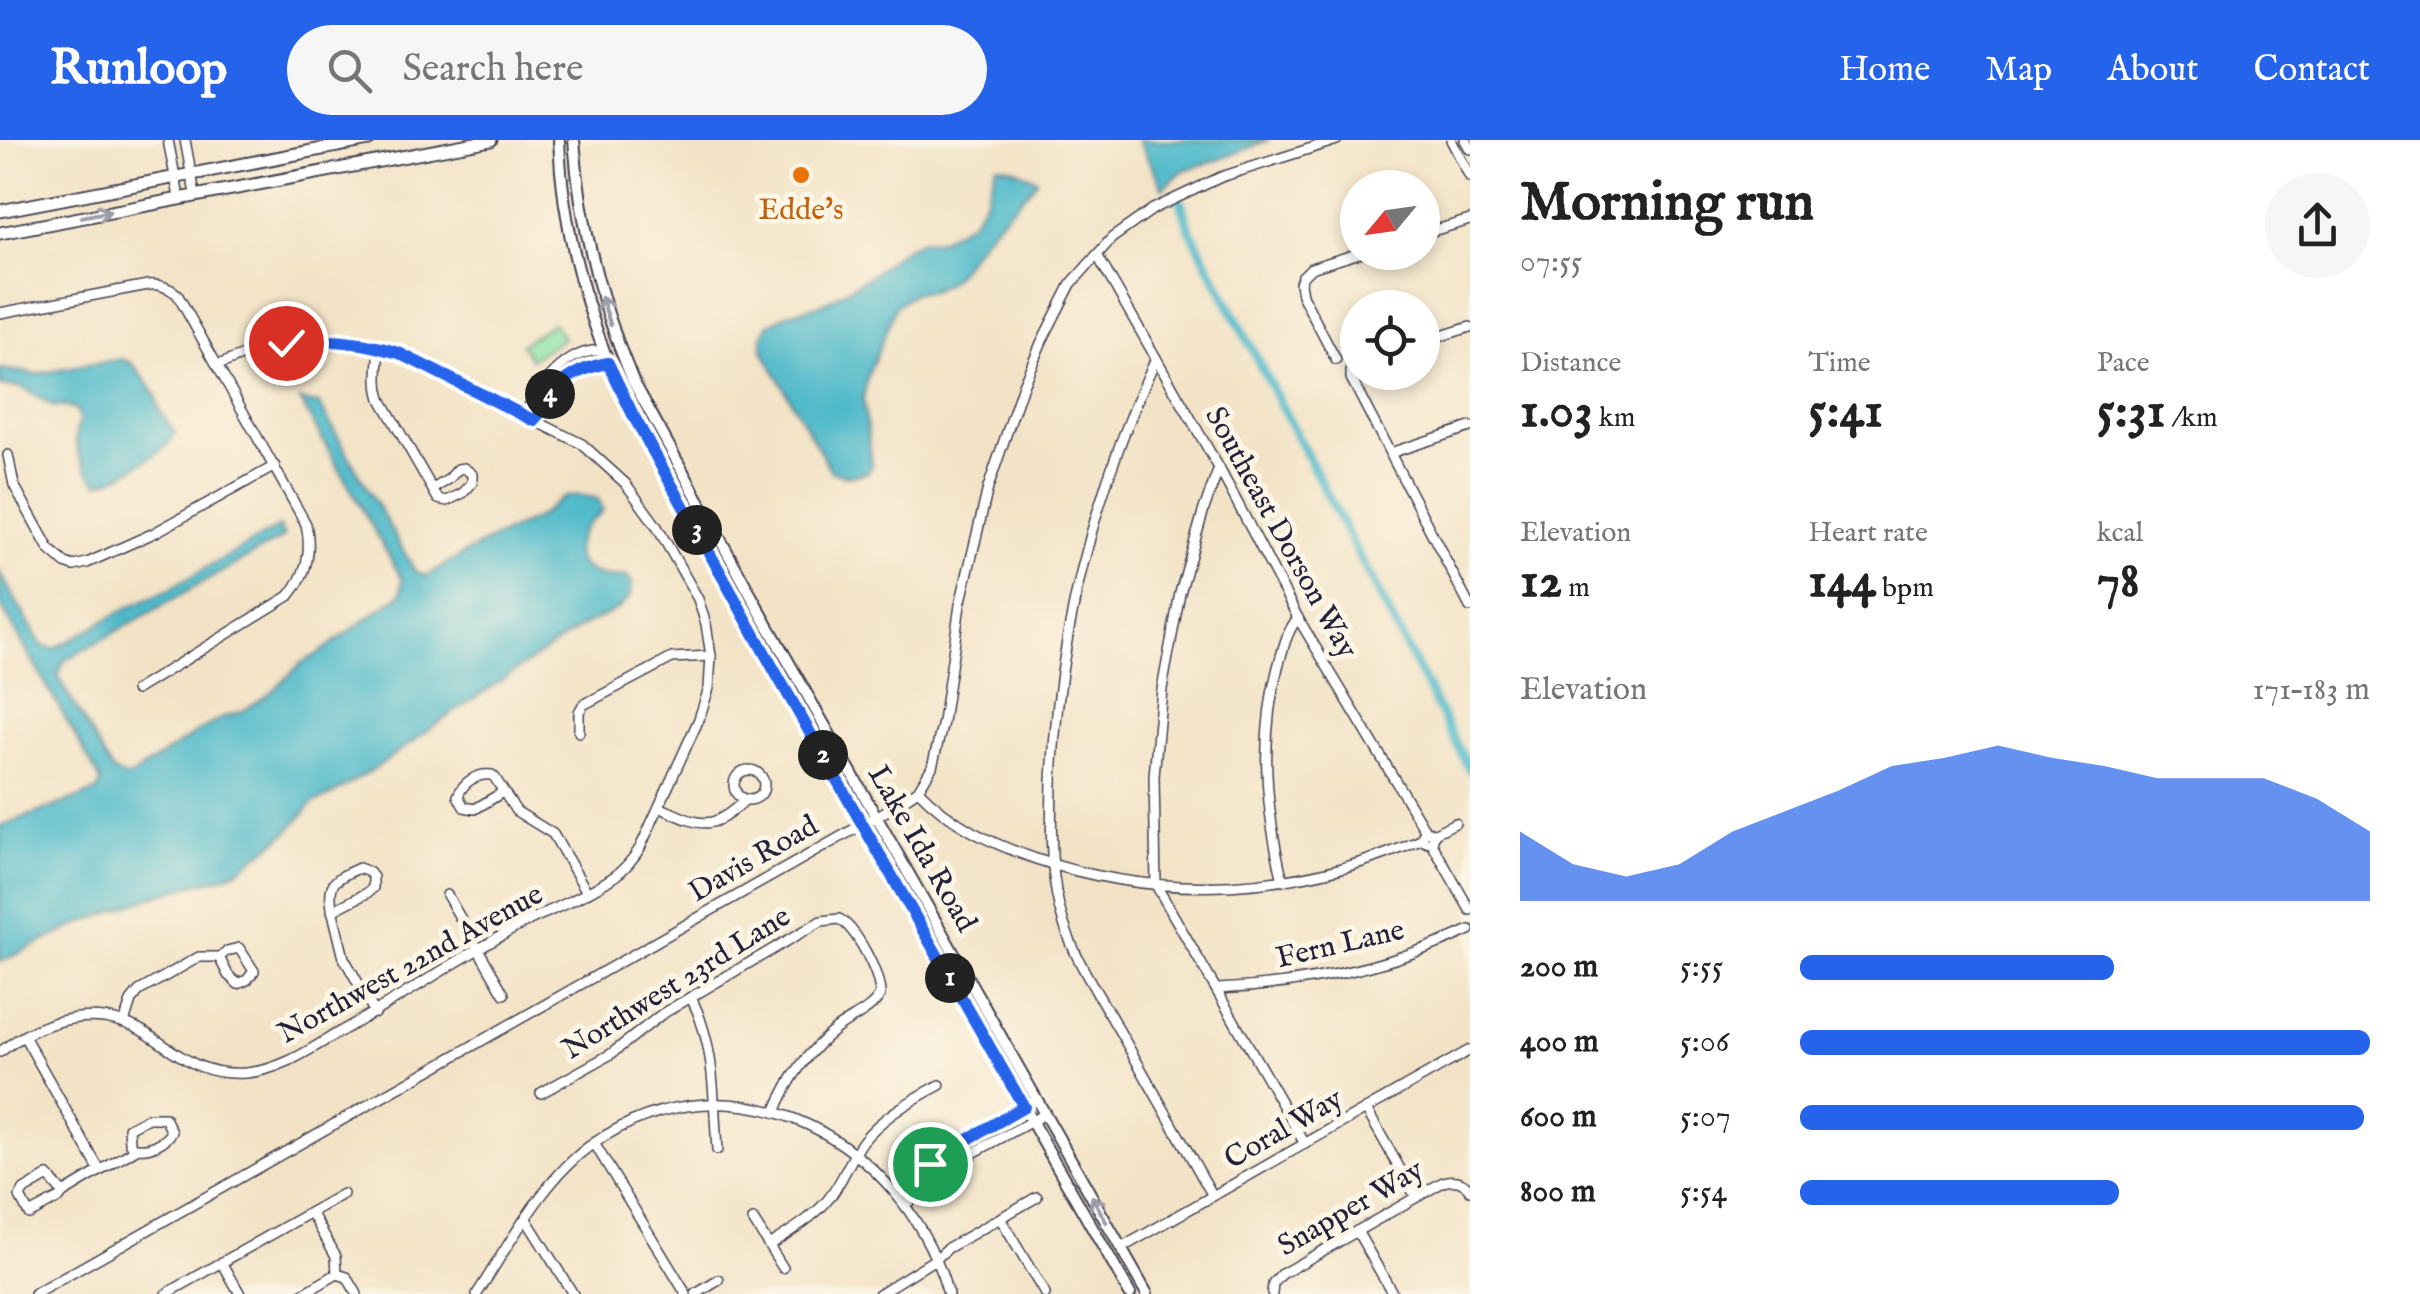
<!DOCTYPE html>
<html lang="en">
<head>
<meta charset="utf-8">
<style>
	body { margin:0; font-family:"IM FELL English",serif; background:#f6f6f6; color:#222; height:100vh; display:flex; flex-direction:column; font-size:38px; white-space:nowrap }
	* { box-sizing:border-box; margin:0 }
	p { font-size:32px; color:#767676 }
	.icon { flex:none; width:55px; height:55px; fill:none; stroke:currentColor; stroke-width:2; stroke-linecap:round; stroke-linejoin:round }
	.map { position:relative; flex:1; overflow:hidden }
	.details { display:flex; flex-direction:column; background:#fff; width:950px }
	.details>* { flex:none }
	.needle { width:65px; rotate:241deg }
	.fabs { position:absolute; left:1340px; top:30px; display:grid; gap:20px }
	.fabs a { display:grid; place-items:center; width:100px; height:100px; border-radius:50%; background:#fff; box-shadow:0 5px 15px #0003; font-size:50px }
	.pin { position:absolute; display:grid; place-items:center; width:85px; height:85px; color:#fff; margin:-42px; border:5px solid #fff; border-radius:50%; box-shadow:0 2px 10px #0007 }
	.km { position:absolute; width:50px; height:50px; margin:-25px; border-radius:50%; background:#222; color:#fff; font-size:28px; line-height:50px; text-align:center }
	.round { display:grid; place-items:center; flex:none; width:105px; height:105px; border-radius:52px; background:#f6f6f6 }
	.head { display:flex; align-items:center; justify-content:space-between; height:170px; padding:0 50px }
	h1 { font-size:55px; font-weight:700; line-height:75px }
	.figures { display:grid; grid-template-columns:repeat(3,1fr); gap:15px; height:170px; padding:10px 50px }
	.figures div { display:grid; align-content:center }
	.figures b { font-size:50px; font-weight:700 }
	.figures small { font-size:28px; font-weight:400 }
	.figures p { font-size:28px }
	.chart { height:280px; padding:20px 50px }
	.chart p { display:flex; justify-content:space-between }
	.chart svg { width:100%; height:180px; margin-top:10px; fill:#2563eb; opacity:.7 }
	ul { padding:0 50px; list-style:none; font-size:32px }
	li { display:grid; grid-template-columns:160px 120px 1fr; align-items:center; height:75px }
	li i { height:25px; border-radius:12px; background:#2563eb }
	header { display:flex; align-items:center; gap:60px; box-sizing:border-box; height:140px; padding:0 50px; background:#2563eb; color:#fff }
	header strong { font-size:48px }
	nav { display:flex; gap:55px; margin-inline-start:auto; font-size:35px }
	.search { width:700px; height:90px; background:#f6f6f6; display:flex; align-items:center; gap:25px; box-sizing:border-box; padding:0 35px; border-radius:55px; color:#767676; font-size:38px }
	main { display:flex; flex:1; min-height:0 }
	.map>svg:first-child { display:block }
	.pitch { fill:#88e1a5; stroke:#558270; stroke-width:2.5 }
	.water { fill:#4fbaca; stroke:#386e82; stroke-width:2.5 }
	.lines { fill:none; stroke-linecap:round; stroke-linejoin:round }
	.canal { stroke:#4fbaca; stroke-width:9 }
	.minor-casing { stroke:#413f50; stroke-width:12 }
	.tertiary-casing { stroke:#413f50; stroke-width:14 }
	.secondary-casing { stroke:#413f50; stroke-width:15 }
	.minor { stroke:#fff; stroke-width:9 }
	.tertiary { stroke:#fff; stroke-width:10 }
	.secondary { stroke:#fff; stroke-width:11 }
	.oneway { stroke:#9c9ca7 }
	.route-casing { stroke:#fff; stroke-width:20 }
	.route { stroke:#2563eb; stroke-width:12 }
	.food-dot { fill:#e8710a; stroke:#fcf5e5; stroke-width:4 }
	.labels { text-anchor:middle; stroke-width:10; stroke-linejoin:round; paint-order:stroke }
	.food-label { font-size:30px; fill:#c56008; stroke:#fcf5e5 }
	.street-label { font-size:30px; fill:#22223b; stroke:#fcf5e5 }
</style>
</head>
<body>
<header>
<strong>Runloop</strong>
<div class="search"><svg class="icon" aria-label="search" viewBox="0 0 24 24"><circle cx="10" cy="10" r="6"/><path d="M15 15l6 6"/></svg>Search here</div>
<nav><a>Home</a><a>Map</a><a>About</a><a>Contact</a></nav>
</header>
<main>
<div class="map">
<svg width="1470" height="1154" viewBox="0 0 1470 1154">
	<rect width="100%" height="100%" fill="#fcf5e5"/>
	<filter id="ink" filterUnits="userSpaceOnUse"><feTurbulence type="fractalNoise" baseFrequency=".01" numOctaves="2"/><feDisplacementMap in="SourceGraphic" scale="20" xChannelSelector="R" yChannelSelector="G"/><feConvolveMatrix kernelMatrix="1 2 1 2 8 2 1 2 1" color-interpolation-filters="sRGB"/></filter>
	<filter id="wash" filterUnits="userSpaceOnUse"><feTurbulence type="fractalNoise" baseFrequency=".0048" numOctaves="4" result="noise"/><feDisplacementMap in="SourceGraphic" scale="40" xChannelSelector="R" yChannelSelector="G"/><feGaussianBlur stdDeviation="2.25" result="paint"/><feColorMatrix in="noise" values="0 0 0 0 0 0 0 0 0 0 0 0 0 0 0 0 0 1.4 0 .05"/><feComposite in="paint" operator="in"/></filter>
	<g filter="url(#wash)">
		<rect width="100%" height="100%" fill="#f3e3c6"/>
		<!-- pitch -->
		<polygon class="pitch" points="553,183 563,198 531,219 521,204"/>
		<!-- water -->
		<g class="water">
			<polygon points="1138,0 1269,0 1218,20 1184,30 1163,48"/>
			<path d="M997,25L1013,28L1037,39L1034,45L982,99L956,135L944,145L931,151L913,153L896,166L868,235L863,258L872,325L868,332C855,337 844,337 831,331L763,211L762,197L768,185L790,173L825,163L874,133L901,111L924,99L938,101L973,80L986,58Z"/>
			<path d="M122,219L132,223L147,242L156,256L160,271L175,293C167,312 118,339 98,343C82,326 69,303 80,281L75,268L53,266L21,247L0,246V229L36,234Z"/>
			<path d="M300,260L319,264L415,431L426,436C461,415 496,396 533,380C545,374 553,362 566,357C576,354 588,356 598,359L603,370C597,378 585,384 581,393C564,429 598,441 627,436L632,443L630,457L618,469L581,487L448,576L377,627L331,655L313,663L288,692L237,731L223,737L160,754L84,782L0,822V686L98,651L101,641L0,464V433L42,506L54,509L131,466L168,450L279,387L284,397L64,521L58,537L113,632L128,638L199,591L224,577L241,572L269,554L303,522L318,514L401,454L402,439Z"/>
		</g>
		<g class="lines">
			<!-- canal -->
			<polyline class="canal" points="1181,62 1189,88 1470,630"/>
		</g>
	</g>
	<g filter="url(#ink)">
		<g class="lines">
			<!-- minor casing -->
			<g class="minor-casing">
				<g id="minor">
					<polyline points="168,0 179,57"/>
					<polyline points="185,0 195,54"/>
					<polyline points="1451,0 1470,37"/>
					<polyline points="1465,0 1470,9"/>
					<polyline points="1422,94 1470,80"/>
					<polyline points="1097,115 1219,328 1298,478 1426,692"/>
					<path d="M0,173L148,145C160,144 168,147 177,154L306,384C312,412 307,434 289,456L136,550"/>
					<polyline points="1422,202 1470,187"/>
					<path d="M380,207C379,225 375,244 382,261L438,359L447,361L463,353L472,343V334L464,328L458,329L449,339L433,349"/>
					<path d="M1156,218C1094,352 1058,493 1052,642C1051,689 1049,739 1064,784C1076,822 1100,857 1120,892C1151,947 1182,1001 1213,1056"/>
					<polyline points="1336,220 1302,155 1300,143 1302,137 1311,128 1363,112"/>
					<polyline points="1358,222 1351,228 1351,238 1470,467"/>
					<path d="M524,275C538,247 568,207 603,211"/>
					<path d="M535,281C552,247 570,229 608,223"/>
					<polyline points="1390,313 1470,287"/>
					<polyline points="8,315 14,345 49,409 65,423 74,426 87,423 154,393 275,326"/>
					<polyline points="1219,328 1204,369 1180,453 1162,549 1154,636 1156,745 1305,1004"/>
					<polyline points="579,592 579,572 583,565 672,518 711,516"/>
					<circle cx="749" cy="645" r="15"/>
					<path d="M918,650C952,685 990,703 1036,719C1163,762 1300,754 1423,699"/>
					<path d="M503,652L475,669L464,667L458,656C463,642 477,633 492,635L495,638L516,671L553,694L587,752"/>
					<path d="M659,667C700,685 710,694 746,659"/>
					<circle cx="1428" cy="697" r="5.5"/>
					<polyline points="1433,694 1455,683"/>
					<polyline points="1431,702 1470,770"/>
					<path d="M1283,741C1266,671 1259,599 1278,527C1283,510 1286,492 1298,478"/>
					<polyline points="447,755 504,854"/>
					<path d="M332,771L367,753L373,748V737L369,732L359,728C332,740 327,743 333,773L344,818L375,873"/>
					<path d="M1218,849C1306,845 1390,827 1470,790"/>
					<path d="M691,857C716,908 713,955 717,1010"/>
					<polyline points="124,883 131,861 139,851 199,817 219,817 227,811 239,808 254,831 247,840 238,844 228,835 219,817"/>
					<polyline points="24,896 100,1031"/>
					<path d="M0,912C43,878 100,863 149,895C182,917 202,936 246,933C280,930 308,911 336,894C385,867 432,836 480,808C498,798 516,787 534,778C561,766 590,753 615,736C626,728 633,719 640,708L699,579L709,548L711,516L706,484L698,459L656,385L626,344L582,304L399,213L380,207L349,201L310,200L262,208L218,225"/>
					<path d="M541,953L611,914L662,874L821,781L839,779C857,789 880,834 880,855C871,871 850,878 836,889C808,911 788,940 775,972"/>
					<polyline points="1366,969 1416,1057"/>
					<polyline points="594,1003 686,1154"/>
					<polyline points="896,1051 949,1010 1037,959"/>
					<path d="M63,1053L48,1036L24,1050L20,1057L29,1074L59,1058L63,1053L138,1008C149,1010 166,1002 172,992L165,978H148L129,988L130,1002L135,1010"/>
					<polyline points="906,1064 975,1012 1045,974"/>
					<polyline points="311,1072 336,1116 337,1134"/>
					<polyline points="1000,1078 1045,1154"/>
					<polyline points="526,1079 573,1154"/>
					<polyline points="753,1080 783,1128"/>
					<polyline points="1357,1091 1393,1154"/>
					<path d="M769,1105C789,1092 810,1080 826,1062C842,1044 849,1020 863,1001C882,977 913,959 940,945"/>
					<polyline points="1121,1108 1470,910"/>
					<polyline points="222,1122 240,1154"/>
					<polyline points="337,1134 347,1137 357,1154"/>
					<polyline points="35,1154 888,670 918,650 932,627 943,582 960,465 988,348 1023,245 1042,201 1071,144 1112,98 1153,69 1221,37 1337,0"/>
					<polyline points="166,1154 343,1054"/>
					<polyline points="303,1154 337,1134"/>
					<path d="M477,1154C509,1105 545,1036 594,1003C735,906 905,1001 948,1154"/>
					<polyline points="696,1154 719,1140"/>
					<polyline points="879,1154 937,1118 948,1108 1037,1057"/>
					<path d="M1272,1154L1273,1144L1282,1134L1443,1042C1454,1039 1463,1040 1470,1050"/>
				</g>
			</g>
			<!-- tertiary casing -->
			<g class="tertiary-casing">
				<g id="tertiary">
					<path d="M559,0C562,87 585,169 619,248L777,535L1130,1154"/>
					<path d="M574,0C580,85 600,163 633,241L763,477L1147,1154"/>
				</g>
			</g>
			<!-- secondary casing -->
			<g class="secondary-casing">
				<g id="secondary">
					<polyline points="0,71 369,0"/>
					<polyline points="0,93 491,0"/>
				</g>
			</g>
			<!-- minor -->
			<use href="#minor" class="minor"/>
			<!-- tertiary -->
			<use href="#tertiary" class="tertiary"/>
			<!-- secondary -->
			<use href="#secondary" class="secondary"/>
		</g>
		<!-- one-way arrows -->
		<defs><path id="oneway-shaft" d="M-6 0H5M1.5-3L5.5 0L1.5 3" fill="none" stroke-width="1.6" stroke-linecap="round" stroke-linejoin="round" transform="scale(2.5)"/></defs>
		<g class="oneway">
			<use href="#oneway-shaft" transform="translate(96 74) rotate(-11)"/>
			<use href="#oneway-shaft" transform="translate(606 171) rotate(-108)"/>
			<use href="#oneway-shaft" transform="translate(1099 1069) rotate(-119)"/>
		</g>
	</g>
	<g class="lines" filter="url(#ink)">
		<!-- route casing -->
		<g class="route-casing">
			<path id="route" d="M286,203C325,198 361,201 399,213L535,281C553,246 570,230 608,223L633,275L777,535L1024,967L949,1010L930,1024"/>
		</g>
		<!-- route -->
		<use href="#route" class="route"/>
	</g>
	<!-- markers -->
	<circle class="food-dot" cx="801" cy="35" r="10"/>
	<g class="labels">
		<!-- food labels -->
		<g class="food-label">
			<text x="801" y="79">Edde's</text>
		</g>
		<!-- street labels -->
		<g class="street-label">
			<text transform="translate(1282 392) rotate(61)" y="10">Southeast Dorson Way</text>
			<text transform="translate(923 708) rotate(60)" y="10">Lake Ida Road</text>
			<text transform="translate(753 718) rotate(-30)" y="10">Davis Road</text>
			<text transform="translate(1340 803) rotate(-13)" y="10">Fern Lane</text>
			<text transform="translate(410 823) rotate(-29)" y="10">Northwest 22nd Avenue</text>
			<text transform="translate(676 842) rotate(-32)" y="10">Northwest 23rd Lane</text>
			<text transform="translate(1283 988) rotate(-30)" y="10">Coral Way</text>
			<text transform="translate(1350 1067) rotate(-30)" y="10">Snapper Way</text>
		</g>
	</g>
</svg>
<div class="fabs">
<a><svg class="needle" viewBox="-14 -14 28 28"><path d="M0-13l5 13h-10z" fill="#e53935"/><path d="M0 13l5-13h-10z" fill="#767676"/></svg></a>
<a><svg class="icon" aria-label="locate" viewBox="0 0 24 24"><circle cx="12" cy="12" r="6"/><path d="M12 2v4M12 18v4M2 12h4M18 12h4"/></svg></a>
</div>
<div class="pin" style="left:930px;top:1024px;background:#1e9e55"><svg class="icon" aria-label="arrive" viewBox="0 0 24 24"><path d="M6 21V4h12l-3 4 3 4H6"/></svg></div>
<div class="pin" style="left:286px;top:203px;background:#d93025"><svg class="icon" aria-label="check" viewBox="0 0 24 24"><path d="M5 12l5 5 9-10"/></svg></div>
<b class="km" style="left:950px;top:838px">1</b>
<b class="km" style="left:823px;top:615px">2</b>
<b class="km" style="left:697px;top:390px">3</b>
<b class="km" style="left:550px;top:254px">4</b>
</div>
<section class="details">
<div class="head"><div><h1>Morning run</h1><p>07:55</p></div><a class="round"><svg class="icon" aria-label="share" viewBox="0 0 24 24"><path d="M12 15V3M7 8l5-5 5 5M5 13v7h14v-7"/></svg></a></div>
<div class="figures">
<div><p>Distance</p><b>1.03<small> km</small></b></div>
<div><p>Time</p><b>5:41</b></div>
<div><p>Pace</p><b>5:31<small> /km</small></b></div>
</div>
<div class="figures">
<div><p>Elevation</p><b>12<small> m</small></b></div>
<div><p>Heart rate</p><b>144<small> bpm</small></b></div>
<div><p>kcal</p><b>78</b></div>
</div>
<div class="chart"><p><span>Elevation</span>171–183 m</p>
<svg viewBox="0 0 160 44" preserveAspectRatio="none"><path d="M0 44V27L10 35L20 38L30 35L40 27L50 22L60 17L70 11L80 9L90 6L100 9L110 11L120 14L130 14L140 14L150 19L160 27V44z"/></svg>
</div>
<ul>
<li><b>200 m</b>5:55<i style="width:55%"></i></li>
<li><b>400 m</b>5:06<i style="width:100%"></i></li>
<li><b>600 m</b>5:07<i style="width:99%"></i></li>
<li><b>800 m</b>5:54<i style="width:56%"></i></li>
</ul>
</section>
</main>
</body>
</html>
